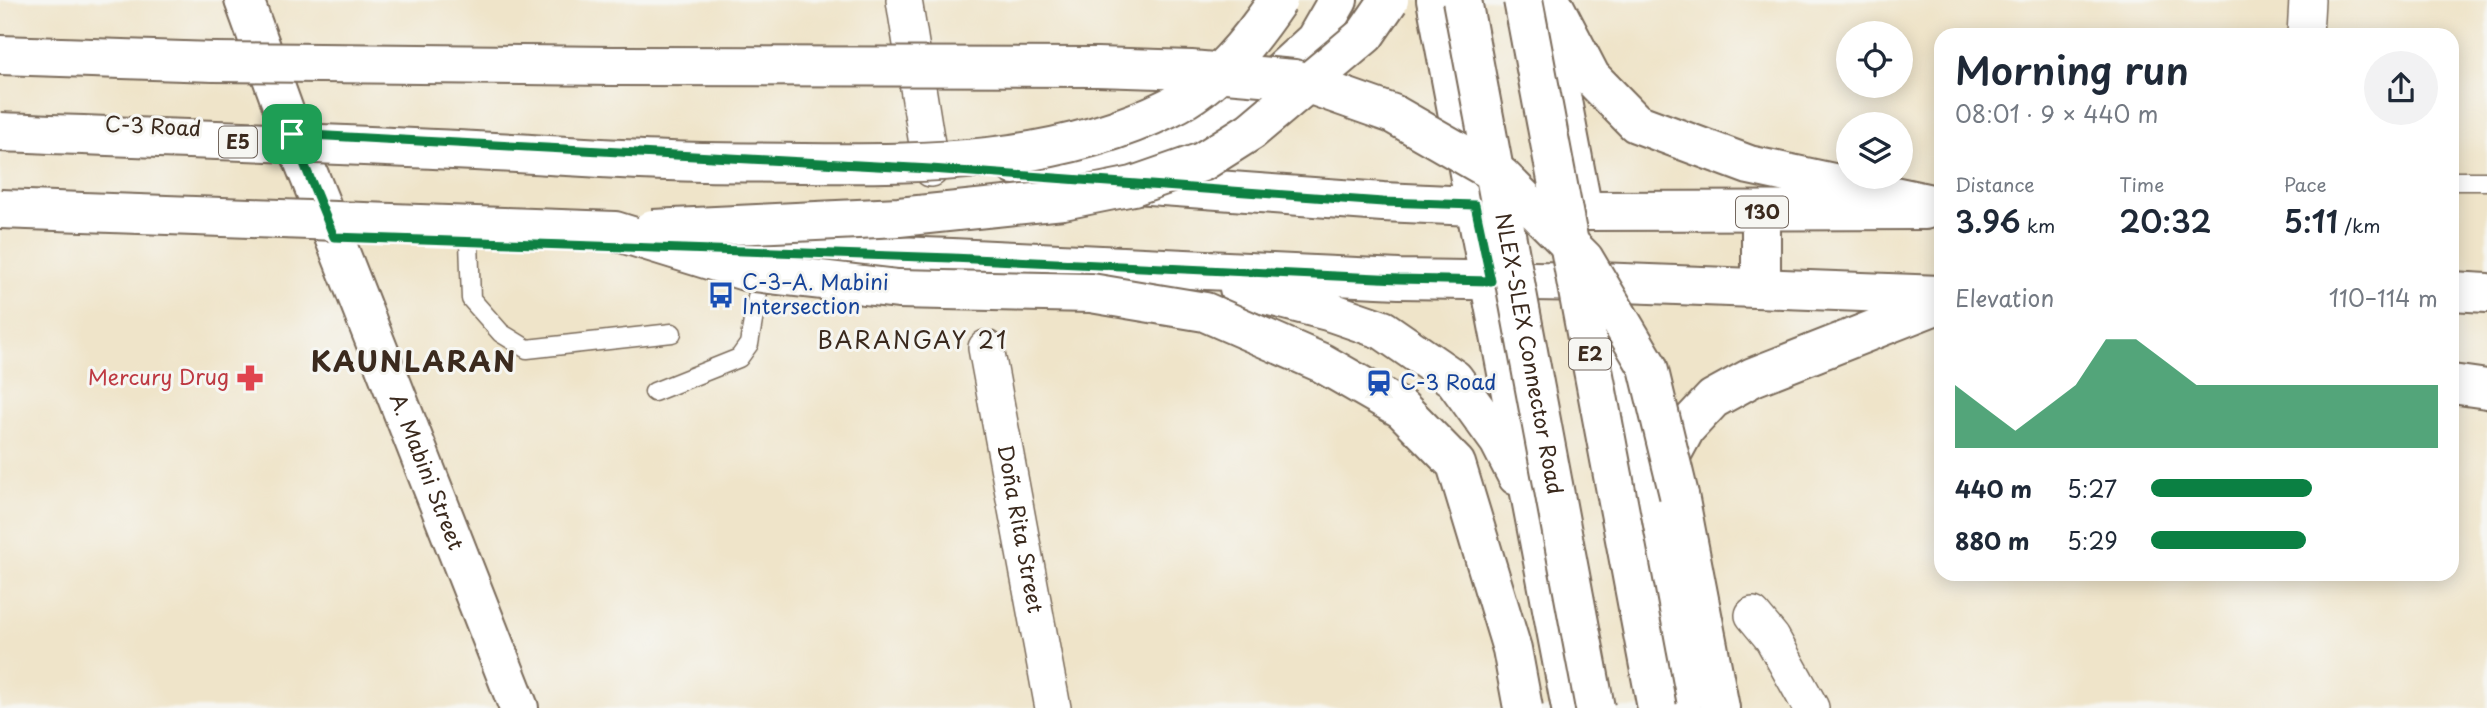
<!DOCTYPE html>
<html lang="en">
<head>
<meta charset="utf-8">
<style>
	body { margin:0; font-family:"Playpen Sans",sans-serif; background:#f2f2f3; color:#1f2937; height:100vh; display:flex; flex-direction:column; font-size:26px; white-space:nowrap }
	* { box-sizing:border-box; margin:0 }
	p { font-size:23px; color:#747a83 }
	.icon { flex:none; width:38px; height:38px; fill:none; stroke:currentColor; stroke-width:2; stroke-linecap:round; stroke-linejoin:round }
	.map { position:relative; flex:1; overflow:hidden }
	.drawer { position:absolute; left:1934px; top:28px; width:525px; height:553px; display:flex; flex-direction:column; background:#fff; border-radius:21px; box-shadow:0 4px 18px #0003 }
	.drawer>* { flex:none }
	.controls { position:absolute; left:1836px; top:21px; display:grid; gap:14px }
	.controls a { display:grid; place-items:center; width:77px; height:77px; border-radius:50%; background:#fff; box-shadow:0 4px 18px #0003; font-size:35px }
	.pin { position:absolute; display:grid; place-items:center; width:60px; height:60px; color:#fff; margin:-30px; border-radius:14px; box-shadow:0 4px 10px #0006 }
	.round { display:grid; place-items:center; flex:none; width:74px; height:74px; border-radius:37px; background:#f2f2f3 }
	.headline { display:flex; align-items:center; justify-content:space-between; height:119px; padding:0 21px }
	h1 { font-size:38px; font-weight:600; line-height:52px }
	.metrics { display:grid; grid-template-columns:repeat(3,1fr); gap:10px; height:119px; padding:7px 21px }
	.metrics div { display:grid; align-content:center }
	.metrics b { font-size:30px; font-weight:600 }
	.metrics small { font-size:19px; font-weight:400 }
	.metrics p { font-size:19px }
	.chart { height:196px; padding:14px 21px }
	.chart p { display:flex; justify-content:space-between }
	.chart svg { width:100%; height:126px; margin-top:7px; fill:#0b8043; opacity:.7 }
	ul { padding:0 21px; list-style:none; font-size:23px }
	li { display:grid; grid-template-columns:112px 84px 1fr; align-items:center; height:52px }
	li i { height:18px; border-radius:9px; background:#0b8043 }
	.map>svg:first-child { display:block }
	.lines { fill:none; stroke-linecap:round; stroke-linejoin:round }
	.lane-casing { stroke:#7a6b5a; stroke-width:21 }
	.street-casing { stroke:#7a6b5a; stroke-width:38 }
	.secondary-casing { stroke:#7a6b5a; stroke-width:42 }
	.primary-casing { stroke:#7a6b5a; stroke-width:42 }
	.highway-casing { stroke:#7a6b5a; stroke-width:42 }
	.lane { stroke:#fff; stroke-width:18 }
	.street { stroke:#fff; stroke-width:35 }
	.secondary { stroke:#fff; stroke-width:38 }
	.primary { stroke:#fff; stroke-width:38 }
	.highway { stroke:#fff; stroke-width:38 }
	.highway-bridge-casing { stroke:#7a6b5a; stroke-width:42; stroke-linecap:butt }
	.highway-bridge { stroke:#fff; stroke-width:38 }
	.route-casing { stroke:#fff; stroke-width:14 }
	.route { stroke:#0b8043; stroke-width:9 }
	.labels { text-anchor:middle; stroke-width:6; stroke-linejoin:round; paint-order:stroke }
	.shield { fill:#f6f6f2; stroke:#73675e; stroke-width:2 }
	.shield-label { font-size:19px; font-weight:bold; fill:#3b2a1e }
	.street-label { font-size:21px; fill:#3b2a1e; stroke:#f6f6f2 }
	.transit-label { font-size:21px; fill:#164399; stroke:#f6f6f2; text-anchor:start }
	.health-label { font-size:21px; fill:#be3a42; stroke:#f6f6f2; text-anchor:end }
	.neighbourhood-label { font-size:23px; letter-spacing:2px; fill:#3b2a1e; stroke:#f6f6f2 }
	.district-label { font-size:28px; font-weight:bold; letter-spacing:2px; fill:#3b2a1e; stroke:#f6f6f2 }
</style>
</head>
<body>
<div class="map">
<svg width="2487" height="708" viewBox="0 0 2487 708">
	<rect width="100%" height="100%" fill="#f6f6f2"/>
	<filter id="ink" filterUnits="userSpaceOnUse"><feTurbulence type="fractalNoise" baseFrequency=".0143" numOctaves="2"/><feDisplacementMap in="SourceGraphic" scale="14" xChannelSelector="R" yChannelSelector="G"/><feConvolveMatrix kernelMatrix="1 2 1 2 8 2 1 2 1" color-interpolation-filters="sRGB"/></filter>
	<filter id="wash" filterUnits="userSpaceOnUse"><feTurbulence type="fractalNoise" baseFrequency=".00686" numOctaves="4" result="noise"/><feDisplacementMap in="SourceGraphic" scale="28" xChannelSelector="R" yChannelSelector="G"/><feGaussianBlur stdDeviation="1.57" result="paint"/><feColorMatrix in="noise" values="0 0 0 0 0 0 0 0 0 0 0 0 0 0 0 0 0 1.4 0 .05"/><feComposite in="paint" operator="in"/></filter>
	<g filter="url(#wash)">
		<rect width="100%" height="100%" fill="#efe4c9"/>
	</g>
	<g filter="url(#ink)">
		<g class="lines">
			<!-- lane casing -->
			<g class="lane-casing">
				<g id="lane">
					<polyline points="2452,181 2487,181"/>
					<polyline points="469,241 471,299 501,333 527,349 672,333"/>
					<polyline points="654,392 739,358 749,344 762,269"/>
				</g>
			</g>
			<!-- street casing -->
			<g class="street-casing">
				<g id="street">
					<polyline points="904,0 931,169"/>
					<polyline points="2305,35 2307,0"/>
					<path id="s1" d="M986,348L1053,708"/>
					<polyline points="1753,615 1772,638 1811,708"/>
				</g>
			</g>
			<!-- secondary casing -->
			<g class="secondary-casing">
				<g id="secondary">
					<path id="s2" d="M244,0L292,133L334,237L519,708"/>
				</g>
			</g>
			<!-- primary casing -->
			<g class="primary-casing">
				<g id="primary">
					<polyline points="1135,184 1383,202 1583,211 1925,210"/>
					<polyline points="1475,205 1571,708"/>
					<polyline points="1761,212 1761,288"/>
					<polyline points="691,249 952,258 1399,279 1597,282 1941,295"/>
					<polyline points="1239,288 1328,311 1383,330 1454,379 1499,441 1517,476"/>
					<polyline points="1599,289 1658,566 1682,708"/>
					<polyline points="2452,291 2487,293"/>
					<polyline points="2452,384 2487,389"/>
					<polyline points="1663,481 1667,463 1686,428 1713,399 1753,377 1941,303"/>
				</g>
			</g>
			<!-- highway casing -->
			<g class="highway-casing">
				<g id="highway">
					<polyline points="1436,0 1475,205"/>
					<polyline points="1551,0 1591,77 1636,123 1749,165 1941,206"/>
					<polyline points="1546,17 1583,211"/>
					<polyline points="0,55 214,62"/>
					<polyline points="1014,165 1074,163 1170,141 1246,103 1315,40 1338,0"/>
					<polyline points="1679,495 1720,708"/>
				</g>
			</g>
			<!-- lane -->
			<use href="#lane" class="lane"/>
			<!-- street -->
			<use href="#street" class="street"/>
			<!-- secondary -->
			<use href="#secondary" class="secondary"/>
			<!-- primary -->
			<use href="#primary" class="primary"/>
			<!-- highway -->
			<use href="#highway" class="highway"/>
			<!-- highway-bridge casing -->
			<g class="highway-bridge-casing">
				<g id="highway-bridge">
					<path id="s3" d="M1462,0L1595,708"/>
					<polyline points="1523,0 1657,708"/>
					<polyline points="214,62 613,66 1097,67 1191,70 1294,79 1393,114 1501,176 1584,259 1648,367 1679,495"/>
					<path d="M0,132C158,138 317,143 475,151C540,154 604,159 669,161C714,163 758,162 803,163C927,164 1056,164 1170,107C1216,85 1250,41 1278,0"/>
					<polyline points="0,209 615,231 745,271 898,289 1091,293 1205,312 1322,363 1402,409 1456,464 1512,649 1523,708"/>
					<polyline points="653,229 899,217 1063,200 1133,186 1202,162 1251,131 1365,35 1389,0"/>
				</g>
			</g>
			<!-- highway-bridge -->
			<use href="#highway-bridge" class="highway-bridge"/>
		</g>
	</g>
	<g class="lines" filter="url(#ink)">
		<!-- route casing -->
		<g class="route-casing">
			<polygon id="route" points="292,134 931,169 1383,202 1475,205 1491,281 1399,279 952,258 334,237"/>
		</g>
		<!-- route -->
		<use href="#route" class="route"/>
	</g>
	<!-- icons -->
	<defs>
		<g id="bus-bare" transform="scale(2.1)"><path d="M-5-6H5V4H4V6H2V4H-2V6H-4V4H-5ZM-3.5-4V0h7V-4ZM-3.5 1.2v1.5H-2V1.2ZM2 1.2v1.5H3.5V1.2Z" fill="#1a4fb4" stroke="#f6f6f2" stroke-width="2.5" paint-order="stroke"/></g>
		<g id="pharmacy-bare" transform="scale(2.1)"><path d="M-2-6h4v4h4v4h-4v4h-4v-4h-4v-4h4Z" fill="#e0444e" stroke="#f6f6f2" stroke-width="2.5" paint-order="stroke"/></g>
		<g id="station-bare" transform="scale(2.1)"><path d="M-3-6H3Q5-6 5-4V2Q5 4 3 4L4.5 6H3L1.5 4h-3L-3 6H-4.5L-3 4Q-5 4-5 2V-4Q-5-6-3-6ZM-3.5-4v3h7v-3ZM-3.5 1v1.5H-2V1ZM2 1v1.5H3.5V1Z" fill="#1a4fb4" stroke="#f6f6f2" stroke-width="2.5" paint-order="stroke"/></g>
	</defs>
	<g fill-rule="evenodd">
		<use href="#bus-bare" x="721" y="295"/>
		<use href="#pharmacy-bare" x="250" y="378"/>
		<use href="#station-bare" x="1379" y="383"/>
	</g>
	<g class="labels">
		<!-- shield labels -->
		<g class="shield">
			<rect x="219" y="126.5" width="38" height="31" rx="5"/>
			<rect x="1736" y="196.5" width="52" height="31" rx="5"/>
			<rect x="1569" y="338.5" width="42" height="31" rx="5"/>
		</g>
		<g class="shield-label">
			<text x="238" y="149">E5</text>
			<text x="1762" y="219">130</text>
			<text x="1590" y="361">E2</text>
		</g>
		<!-- street labels -->
		<g class="street-label">
			<text transform="translate(153 127) rotate(3)" y="7">C-3 Road</text>
			<text dy="7" stroke="none"><textPath href="#s3" startOffset="360">NLEX-SLEX Connector Road</textPath></text>
			<text dy="7" stroke="none"><textPath href="#s2" startOffset="506">A. Mabini Street</textPath></text>
			<text dy="7" stroke="none"><textPath href="#s1" startOffset="184">Doña Rita Street</textPath></text>
		</g>
		<!-- transit labels -->
		<g class="transit-label">
			<text x="742" y="290">C-3–A. Mabini<tspan x="742" dy="24">Intersection</tspan></text>
			<text x="1400" y="390">C-3 Road</text>
		</g>
		<!-- health labels -->
		<g class="health-label">
			<text x="229" y="385">Mercury Drug</text>
		</g>
		<!-- neighbourhood labels -->
		<g class="neighbourhood-label">
			<text x="913" y="349">BARANGAY 21</text>
		</g>
		<!-- district labels -->
		<g class="district-label">
			<text x="414" y="372">KAUNLARAN</text>
		</g>
	</g>
</svg>
<div class="controls">
<a><svg class="icon" aria-label="locate" viewBox="0 0 24 24"><circle cx="12" cy="12" r="6"/><path d="M12 2v4M12 18v4M2 12h4M18 12h4"/></svg></a>
<a><svg class="icon" aria-label="layers" viewBox="0 0 24 24"><path d="M12 4l9 5-9 5-9-5zM3 14l9 5 9-5"/></svg></a>
</div>
<div class="pin" style="left:292px;top:134px;background:#1e9e55"><svg class="icon" aria-label="arrive" viewBox="0 0 24 24"><path d="M6 21V4h12l-3 4 3 4H6"/></svg></div>
<section class="drawer">
<div class="headline"><div><h1>Morning run</h1><p>08:01 · 9 × 440 m</p></div><a class="round"><svg class="icon" aria-label="share" viewBox="0 0 24 24"><path d="M12 15V3M7 8l5-5 5 5M5 13v7h14v-7"/></svg></a></div>
<div class="metrics">
<div><p>Distance</p><b>3.96<small> km</small></b></div>
<div><p>Time</p><b>20:32</b></div>
<div><p>Pace</p><b>5:11<small> /km</small></b></div>
</div>
<div class="chart"><p><span>Elevation</span>110–114 m</p>
<svg viewBox="0 0 160 44" preserveAspectRatio="none"><path d="M0 44V22L10 30L20 38L30 30L40 22L50 6L60 6L70 14L80 22L90 22L100 22L110 22L120 22L130 22L140 22L150 22L160 22V44z"/></svg>
</div>
<ul>
<li><b>440 m</b>5:27<i style="width:56%"></i></li>
<li><b>880 m</b>5:29<i style="width:54%"></i></li>
</ul>
</section>
</div>
</body>
</html>
